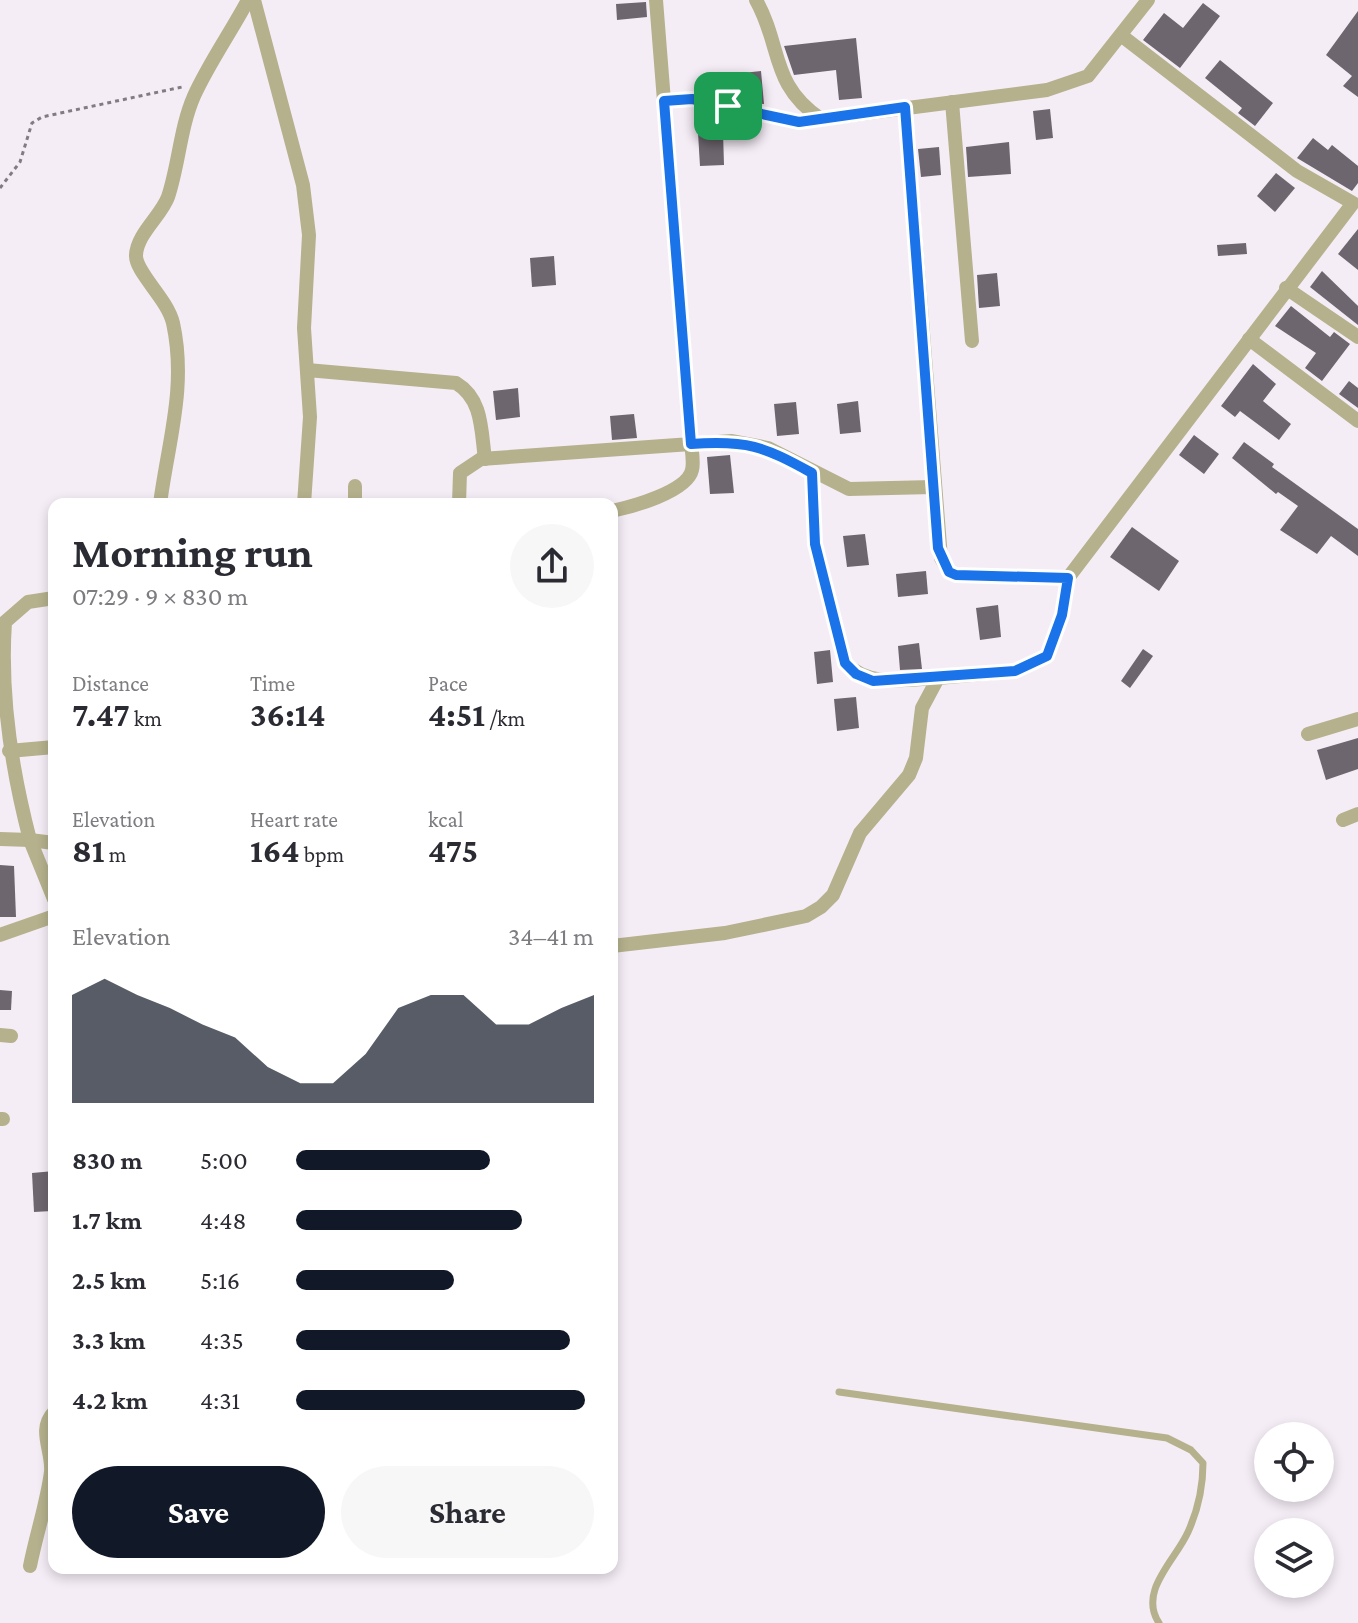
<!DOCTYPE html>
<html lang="en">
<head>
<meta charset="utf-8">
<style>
	body { margin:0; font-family:"Crimson Pro",serif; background:#f7f7f7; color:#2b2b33; height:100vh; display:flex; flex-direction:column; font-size:30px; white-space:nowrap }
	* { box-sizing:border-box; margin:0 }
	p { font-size:26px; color:#7c7c81 }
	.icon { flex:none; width:44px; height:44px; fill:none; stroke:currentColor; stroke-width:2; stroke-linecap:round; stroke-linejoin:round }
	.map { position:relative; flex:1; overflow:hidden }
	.side { position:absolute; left:48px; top:498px; width:570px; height:1076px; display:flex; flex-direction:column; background:#fff; border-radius:16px; box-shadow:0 4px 12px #0003 }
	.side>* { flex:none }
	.fabs { position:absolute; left:1254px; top:1422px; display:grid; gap:16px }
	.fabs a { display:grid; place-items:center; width:80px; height:80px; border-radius:50%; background:#fff; box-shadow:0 4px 12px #0003; font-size:40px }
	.pin { position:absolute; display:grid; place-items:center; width:68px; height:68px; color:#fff; margin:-34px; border-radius:16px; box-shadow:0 4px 12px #0006 }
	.round { display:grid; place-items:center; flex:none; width:84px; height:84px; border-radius:42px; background:#f7f7f7 }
	.overview { display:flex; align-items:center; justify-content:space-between; height:136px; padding:0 24px }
	h1 { font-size:44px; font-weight:700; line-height:60px }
	.stats { display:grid; grid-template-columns:repeat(3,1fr); gap:12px; height:136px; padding:8px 24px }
	.stats div { display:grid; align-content:center }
	.stats b { font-size:34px; font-weight:700 }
	.stats small { font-size:22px; font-weight:400 }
	.stats p { font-size:22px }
	.chart { height:224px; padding:16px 24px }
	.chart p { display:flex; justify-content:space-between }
	.chart svg { width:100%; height:144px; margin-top:8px; fill:#111827; opacity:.7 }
	.cta { display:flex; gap:16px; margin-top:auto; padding:16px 24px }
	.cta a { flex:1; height:92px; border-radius:48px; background:#111827; color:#fff; font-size:32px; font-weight:700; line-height:92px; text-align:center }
	.cta a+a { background:#f7f7f7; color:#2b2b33 }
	ul { padding:0 24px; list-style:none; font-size:26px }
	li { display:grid; grid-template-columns:128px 96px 1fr; align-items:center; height:60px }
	li i { height:20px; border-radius:10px; background:#111827 }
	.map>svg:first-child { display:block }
	.building { fill:#6e666f }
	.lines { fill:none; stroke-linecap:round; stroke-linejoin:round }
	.path { stroke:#817c82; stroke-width:3; stroke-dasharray:4 4; stroke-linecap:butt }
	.service { stroke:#b5b18d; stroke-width:7 }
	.minor { stroke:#b5b18d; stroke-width:14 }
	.route-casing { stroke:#fff; stroke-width:16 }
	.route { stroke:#1a73e8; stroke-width:10 }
</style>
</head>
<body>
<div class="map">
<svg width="1358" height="1623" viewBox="0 0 1358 1623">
	<rect width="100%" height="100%" fill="#f5edf6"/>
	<!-- building -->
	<g class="building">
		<polygon points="646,2 647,17 617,20 616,4"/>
		<polygon points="1203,3 1220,16 1180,68 1143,40 1164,13 1183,28"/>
		<polygon points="1358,11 1358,97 1343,86 1352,76 1326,55"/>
		<polygon points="856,38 862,98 839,100 836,70 794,75 784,46"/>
		<polygon points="1220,60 1273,103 1255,126 1238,113 1242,108 1205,78"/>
		<polygon points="761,71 764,104 763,104 746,100 743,73"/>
		<polygon points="1050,109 1053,138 1036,140 1033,111"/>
		<polygon points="723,132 724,165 700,166 698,133"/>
		<polygon points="1313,138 1328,150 1332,145 1358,166 1358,183 1352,191 1297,158"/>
		<polygon points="1009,142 1011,174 968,177 966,147"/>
		<polygon points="939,147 941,175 921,177 918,149"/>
		<polygon points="1276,173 1295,188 1275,212 1257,196"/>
		<polygon points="1358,229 1358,270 1338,254"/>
		<polygon points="1246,243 1247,254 1218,256 1217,245"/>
		<polygon points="554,256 556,285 532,287 530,258"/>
		<polygon points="1322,271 1358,306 1358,325 1310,287"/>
		<polygon points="997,273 1000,306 979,308 977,275"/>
		<polygon points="1291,306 1330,337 1334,332 1350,344 1322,381 1305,368 1316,353 1275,326"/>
		<polygon points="1253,364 1276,384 1263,401 1291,424 1279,440 1240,411 1235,417 1221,406"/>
		<polygon points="1349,381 1358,388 1358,408 1339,394"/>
		<polygon points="518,388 520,417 496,420 493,391"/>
		<polygon points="858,401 861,432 840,434 837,404"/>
		<polygon points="796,402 799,434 777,436 774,404"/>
		<polygon points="634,414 637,438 612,440 610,416"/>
		<polygon points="1194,435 1219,454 1204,474 1179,455"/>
		<polygon points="1244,442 1274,464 1272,467 1358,529 1358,556 1331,536 1317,554 1280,530 1298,506 1278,492 1276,494 1232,458"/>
		<polygon points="730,455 734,493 710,494 707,457"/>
		<polygon points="1132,527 1179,561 1159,591 1110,557"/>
		<polygon points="865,534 869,565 847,567 843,536"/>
		<polygon points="926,571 928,594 898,597 896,574"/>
		<polygon points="998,605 1001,637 980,640 976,608"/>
		<polygon points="919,643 922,669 900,670 898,646"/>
		<polygon points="1143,649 1153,656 1130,688 1121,681"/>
		<polygon points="830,650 833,682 817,684 814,652"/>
		<polygon points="856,697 859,728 837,731 834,699"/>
		<polygon points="1358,738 1358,769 1326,780 1317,750"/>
		<polygon points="0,865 14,866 16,917 0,917"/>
		<polygon points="0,990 12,991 11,1010 0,1010"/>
		<polygon points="54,1171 52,1211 34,1212 32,1173"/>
	</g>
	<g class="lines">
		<!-- path -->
		<polyline class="path" points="0,188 20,162 32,123 42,117 182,87"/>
		<!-- service -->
		<path class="service" d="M839,1392L1167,1438L1191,1450L1203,1463C1203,1487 1198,1510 1188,1532C1175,1561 1138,1591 1159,1623"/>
		<!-- minor -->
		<g class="minor">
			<polyline points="254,0 303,185 309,235 304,328 310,417 304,504"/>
			<polyline points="656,0 664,101"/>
			<path d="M756,0C782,46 770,85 821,119"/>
			<polyline points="952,102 972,341"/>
			<polyline points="905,107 941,558 949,572 956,575 1068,578"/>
			<polyline points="1286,288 1358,337"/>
			<polyline points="1249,339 1358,421"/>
			<path d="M307,370L456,383C483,399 481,431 485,459"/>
			<path d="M812,473L815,544L845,663C870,688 905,679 938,678"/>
			<polyline points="355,486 355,504"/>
			<path d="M160,504C168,442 187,387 173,323C167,298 135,272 136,255C137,234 161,216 168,197C179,164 180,128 194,96C209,63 231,32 248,0"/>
			<polyline points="459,504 460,473 481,459 691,444 664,101 692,99 799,122 1047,90 1088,76 1148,0"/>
			<path d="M612,511C631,507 687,492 692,470C694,462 692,452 691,444L732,441L768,448L849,489L933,487"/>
			<polyline points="1308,734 1358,719"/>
			<polyline points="9,751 54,747"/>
			<polyline points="1343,820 1358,814"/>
			<path d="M0,839L30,840C12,771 0,695 5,622L28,602L54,598"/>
			<polyline points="54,843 30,840 54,899"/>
			<polyline points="0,935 54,916"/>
			<polyline points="612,946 725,933 806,916 821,907 833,895 860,833 909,775 916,758 922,708 938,678 1015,671 1047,656 1062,615 1068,578 1353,203 1297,171 1122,36"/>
			<polyline points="0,1035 11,1036"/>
			<polyline points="0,1119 3,1119"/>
			<path d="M30,1566C36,1535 47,1503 51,1472C53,1451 37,1430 54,1412"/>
		</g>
	</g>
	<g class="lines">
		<!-- route casing -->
		<g class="route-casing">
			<path id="route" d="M692,99L799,122L905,107L938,548L949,572L956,575L1068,578L1062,615L1047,656L1015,671L873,681L856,674L845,663L815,544L812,473C763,446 747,440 691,444L664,101Z"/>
		</g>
		<!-- route -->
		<use href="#route" class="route"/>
	</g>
</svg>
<div class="fabs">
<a><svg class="icon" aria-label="locate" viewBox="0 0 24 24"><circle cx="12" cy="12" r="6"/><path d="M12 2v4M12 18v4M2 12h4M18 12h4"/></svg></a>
<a><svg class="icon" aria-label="layers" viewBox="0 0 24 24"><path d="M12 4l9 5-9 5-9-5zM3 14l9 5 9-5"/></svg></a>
</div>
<div class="pin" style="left:728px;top:106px;background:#1e9e55"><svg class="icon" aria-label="arrive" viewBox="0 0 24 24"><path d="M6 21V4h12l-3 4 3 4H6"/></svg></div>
<section class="side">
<div class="overview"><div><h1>Morning run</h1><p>07:29 · 9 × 830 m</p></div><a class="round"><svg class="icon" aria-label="share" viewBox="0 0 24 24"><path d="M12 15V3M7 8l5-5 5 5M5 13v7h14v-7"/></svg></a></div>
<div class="stats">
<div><p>Distance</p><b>7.47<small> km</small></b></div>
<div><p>Time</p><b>36:14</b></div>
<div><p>Pace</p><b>4:51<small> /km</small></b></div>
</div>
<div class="stats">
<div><p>Elevation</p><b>81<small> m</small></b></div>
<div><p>Heart rate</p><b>164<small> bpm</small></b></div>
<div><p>kcal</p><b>475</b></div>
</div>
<div class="chart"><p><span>Elevation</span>34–41 m</p>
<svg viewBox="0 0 160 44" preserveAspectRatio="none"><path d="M0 44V11L10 6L20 11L30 15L40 20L50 24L60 33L70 38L80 38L90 29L100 15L110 11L120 11L130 20L140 20L150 15L160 11V44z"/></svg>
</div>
<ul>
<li><b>830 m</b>5:00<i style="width:65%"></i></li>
<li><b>1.7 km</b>4:48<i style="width:76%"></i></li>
<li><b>2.5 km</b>5:16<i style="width:53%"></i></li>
<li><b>3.3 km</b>4:35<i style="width:92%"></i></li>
<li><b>4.2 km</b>4:31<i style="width:97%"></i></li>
</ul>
<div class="cta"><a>Save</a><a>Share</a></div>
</section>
</div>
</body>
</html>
